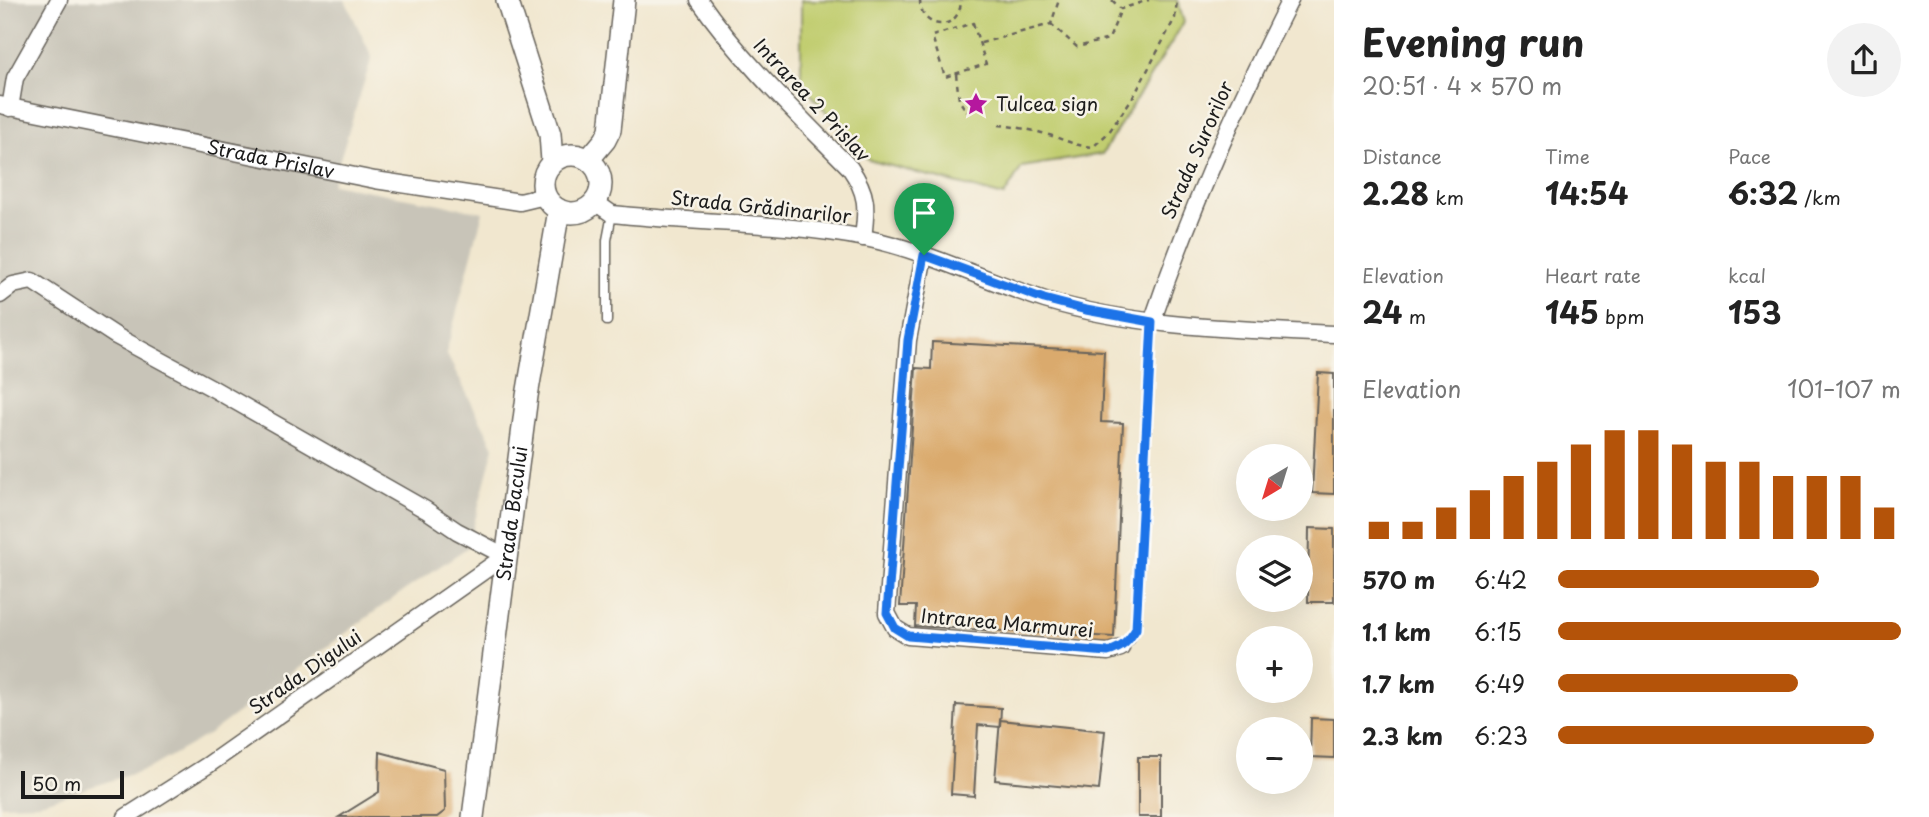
<!DOCTYPE html>
<html lang="en">
<head>
<meta charset="utf-8">
<style>
	body { margin:0; font-family:"Playpen Sans",sans-serif; background:#f2f2f2; color:#222; height:100vh; display:flex; flex-direction:column; font-size:26px; white-space:nowrap }
	* { box-sizing:border-box; margin:0 }
	p { font-size:23px; color:#767676 }
	.icon { flex:none; width:38px; height:38px; fill:none; stroke:currentColor; stroke-width:2; stroke-linecap:round; stroke-linejoin:round }
	.map { position:relative; flex:1; overflow:hidden }
	.details { display:flex; flex-direction:column; background:#fff; width:595px }
	.details>* { flex:none }
	.needle { width:46px; rotate:218deg }
	.controls { position:absolute; left:1236px; top:444px; display:grid; gap:14px }
	.controls a { display:grid; place-items:center; width:77px; height:77px; border-radius:50%; background:#fff; box-shadow:0 7px 28px #0002; font-size:35px }
	.scale { position:absolute; left:21px; bottom:18px; width:103px; box-sizing:border-box; padding-left:7px; border:4px solid #1c1c1c; border-top:0; font-size:19px; line-height:24px; white-space:nowrap; color:#1c1c1c; -webkit-text-stroke:5px #f7f3e8; paint-order:stroke }
	.pin { position:absolute; display:grid; place-items:center; width:60px; height:60px; color:#fff; margin:-72px -30px; border-radius:50% 50% 50% 0; rotate:-45deg; box-shadow:0 0 7px #0007 }
	.pin .icon { rotate:45deg }
	.round { display:grid; place-items:center; flex:none; width:74px; height:74px; border-radius:37px; background:#f2f2f2 }
	.overview { display:flex; align-items:center; justify-content:space-between; height:119px; padding:0 28px }
	h1 { font-size:38px; font-weight:700; line-height:52px }
	.stats { display:grid; grid-template-columns:repeat(3,1fr); gap:10px; height:119px; padding:7px 28px }
	.stats div { display:grid; align-content:center }
	.stats b { font-size:30px; font-weight:700 }
	.stats small { font-size:19px; font-weight:400 }
	.stats p { font-size:19px }
	.chart { height:196px; padding:14px 28px }
	.chart p { display:flex; justify-content:space-between }
	.chart svg { width:100%; height:126px; margin-top:7px; stroke:#b45309; stroke-width:6 }
	ul { padding:0 28px; list-style:none; font-size:23px }
	li { display:grid; grid-template-columns:112px 84px 1fr; align-items:center; height:52px }
	li i { height:18px; border-radius:9px; background:#b45309 }
	main { display:flex; flex:1; min-height:0 }
	.map>svg:first-child { display:block }
	.industrial { fill:#c8c4b8 }
	.green { fill:#c1cd6f; stroke:#6e7446; stroke-width:2 }
	.building { fill:#daaa6d }
	.lines { fill:none; stroke-linecap:round; stroke-linejoin:round }
	.service-casing { stroke:#67635b; stroke-width:11 }
	.minor-casing { stroke:#67635b; stroke-width:19 }
	.tertiary-casing { stroke:#67635b; stroke-width:24 }
	.path { stroke:#67635b; stroke-width:2.5; stroke-dasharray:5 5; stroke-linecap:butt }
	.service { stroke:#fff; stroke-width:8 }
	.minor { stroke:#fff; stroke-width:16 }
	.tertiary { stroke:#fff; stroke-width:21 }
	.route-casing { stroke:#fff; stroke-width:14 }
	.route { stroke:#1a73e8; stroke-width:9 }
	.labels { text-anchor:middle; stroke-width:5; stroke-linejoin:round; paint-order:stroke }
	.street-label { font-size:19px; fill:#1c1c1c; stroke:#f7f3e8 }
	.poi-label { font-size:19px; fill:#1c1c1c; stroke:#f7f3e8; text-anchor:start }
</style>
</head>
<body>
<main>
<div class="map">
<svg width="1334" height="817" viewBox="0 0 1334 817">
	<rect width="100%" height="100%" fill="#f7f3e8"/>
	<filter id="ink" filterUnits="userSpaceOnUse"><feTurbulence type="fractalNoise" baseFrequency=".0143" numOctaves="2"/><feDisplacementMap in="SourceGraphic" scale="14" xChannelSelector="R" yChannelSelector="G"/><feConvolveMatrix kernelMatrix="1 2 1 2 8 2 1 2 1" color-interpolation-filters="sRGB"/></filter>
	<filter id="wash" filterUnits="userSpaceOnUse"><feTurbulence type="fractalNoise" baseFrequency=".00686" numOctaves="4" result="noise"/><feDisplacementMap in="SourceGraphic" scale="28" xChannelSelector="R" yChannelSelector="G"/><feGaussianBlur stdDeviation="1.57" result="paint"/><feColorMatrix in="noise" values="0 0 0 0 0 0 0 0 0 0 0 0 0 0 0 0 0 1.4 0 .05"/><feComposite in="paint" operator="in"/></filter>
	<g filter="url(#wash)">
		<rect width="100%" height="100%" fill="#f1e7cf"/>
		<!-- industrial -->
		<polygon class="industrial" points="0,0 345,0 372,57 332,184 483,212 446,353 494,447 468,547 392,599 209,734 150,768 37,804 0,805"/>
		<!-- green -->
		<polygon class="green" points="801,0 1177,0 1184,22 1102,154 1022,167 1004,196 869,160 801,83"/>
		<g id="blocks">
			<!-- building -->
			<g class="building">
				<polygon points="932,342 1104,351 1101,422 1123,423 1114,637 915,626 916,606 900,606 916,368 931,369"/>
				<polygon points="1318,373 1334,374 1334,494 1312,493"/>
				<polygon points="1309,528 1334,529 1334,602 1308,602"/>
				<polygon points="956,705 1001,708 1000,727 978,725 974,796 951,794"/>
				<polygon points="1311,718 1334,719 1334,758 1310,757"/>
				<polygon points="1000,720 1105,731 1099,790 995,780"/>
				<polygon points="380,752 444,769 445,811 437,817 339,817 379,792"/>
				<rect x="1138" y="757" width="23" height="60"/>
			</g>
		</g>
	</g>
	<g filter="url(#ink)">
		<use href="#blocks" fill-opacity="0" stroke="#67635b" stroke-width="2"/>
		<g class="lines">
			<!-- service casing -->
			<g class="service-casing">
				<g id="service">
					<polyline points="607,321 607,240 612,214"/>
					<polyline points="1121,648 1130,640 1136,629 1152,322"/>
				</g>
			</g>
			<!-- minor casing -->
			<g class="minor-casing">
				<g id="minor">
					<path d="M699,0C742,62 797,114 850,168C868,194 867,207 863,238"/>
					<path id="s1" d="M0,105L375,180L520,202L545,196"/>
					<polyline points="10,108 15,78 59,0"/>
					<path d="M595,202L612,214C696,223 782,222 865,238C928,251 985,281 1045,300C1139,328 1238,329 1334,334"/>
					<polyline points="924,255 908,340 887,613 895,628 908,636 1108,652 1121,648"/>
					<polyline points="0,295 13,285 32,281 116,336 212,388 426,510 457,531 505,556 208,765 126,817"/>
					<path d="M1152,322C1190,211 1237,104 1290,0"/>
				</g>
			</g>
			<!-- tertiary casing -->
			<g class="tertiary-casing">
				<g id="tertiary">
					<polyline points="507,0 550,134 552,161"/>
					<circle cx="572" cy="184" r="29"/>
					<polyline points="589,159 605,140 610,130 624,0"/>
					<path id="s2" d="M473,817L527,396L559,210"/>
				</g>
			</g>
			<!-- path -->
			<g class="path">
				<path d="M920,0C920,32 961,32 961,0"/>
				<polyline points="1112,0 1121,9 1149,0"/>
				<polygon points="973,23 986,64 945,77 932,36"/>
				<polyline points="1051,24 1077,47 1109,39 1121,9"/>
				<polyline points="981,43 1051,24 1059,0"/>
				<polyline points="956,74 959,100 967,112"/>
				<path d="M999,125C1016,127 1033,130 1049,135C1065,140 1076,146 1093,147L1109,132L1135,94L1175,18L1177,0"/>
			</g>
			<!-- service -->
			<use href="#service" class="service"/>
			<!-- minor -->
			<use href="#minor" class="minor"/>
			<!-- tertiary -->
			<use href="#tertiary" class="tertiary"/>
		</g>
	</g>
	<g class="lines" filter="url(#ink)">
		<!-- route casing -->
		<g class="route-casing">
			<path id="route" d="M924,255L1044,299L1086,310L1152,322L1136,629C1128,642 1122,648 1108,652L908,636L895,628L887,613L908,340Z"/>
		</g>
		<!-- route -->
		<use href="#route" class="route"/>
	</g>
	<!-- icons -->
	<defs>
		<g id="sight-bare" transform="scale(1.89)"><path d="M0-6L1.8-2.2L6-1.7L2.9 1.2L3.7 5.4L0 3.3L-3.7 5.4L-2.9 1.2L-6-1.7L-1.8-2.2Z" fill="#b5179e" stroke="#f7f3e8" stroke-width="2.5" paint-order="stroke"/></g>
	</defs>
	<g fill-rule="evenodd">
		<use href="#sight-bare" x="976" y="104"/>
	</g>
	<g class="labels">
		<!-- street labels -->
		<g class="street-label">
			<text transform="translate(812 100) rotate(47)" y="7">Intrarea 2 Prislav</text>
			<text transform="translate(1197 150) rotate(-66)" y="7">Strada Surorilor</text>
			<text dy="7" stroke="none"><textPath href="#s1" startOffset="276">Strada Prislav</textPath></text>
			<text transform="translate(761 207) rotate(6)" y="7">Strada Grădinarilor</text>
			<text dy="7" stroke="none"><textPath href="#s2" startOffset="306">Strada Bacului</textPath></text>
			<text transform="translate(1007 623) rotate(5)" y="7">Intrarea Marmurei</text>
			<text transform="translate(305 672) rotate(-35)" y="7">Strada Digului</text>
		</g>
		<!-- poi labels -->
		<g class="poi-label">
			<text x="996" y="111">Tulcea sign</text>
		</g>
	</g>
</svg>
<div class="controls">
<a><svg class="needle" viewBox="-14 -14 28 28"><path d="M0-13l5 13h-10z" fill="#e53935"/><path d="M0 13l5-13h-10z" fill="#767676"/></svg></a>
<a><svg class="icon" aria-label="layers" viewBox="0 0 24 24"><path d="M12 4l9 5-9 5-9-5zM3 14l9 5 9-5"/></svg></a>
<a>+</a>
<a>−</a>
</div>
<div class="scale">50 m</div>
<div class="pin" style="left:924px;top:255px;background:#1e9e55"><svg class="icon" aria-label="arrive" viewBox="0 0 24 24"><path d="M6 21V4h12l-3 4 3 4H6"/></svg></div>
</div>
<section class="details">
<div class="overview"><div><h1>Evening run</h1><p>20:51 · 4 × 570 m</p></div><a class="round"><svg class="icon" aria-label="share" viewBox="0 0 24 24"><path d="M12 15V3M7 8l5-5 5 5M5 13v7h14v-7"/></svg></a></div>
<div class="stats">
<div><p>Distance</p><b>2.28<small> km</small></b></div>
<div><p>Time</p><b>14:54</b></div>
<div><p>Pace</p><b>6:32<small> /km</small></b></div>
</div>
<div class="stats">
<div><p>Elevation</p><b>24<small> m</small></b></div>
<div><p>Heart rate</p><b>145<small> bpm</small></b></div>
<div><p>kcal</p><b>153</b></div>
</div>
<div class="chart"><p><span>Elevation</span>101–107 m</p>
<svg viewBox="0 0 160 44" preserveAspectRatio="none"><path d="M5 44V38M15 44V38M25 44V33M35 44V27M45 44V22M55 44V17M65 44V11M75 44V6M85 44V6M95 44V11M105 44V17M115 44V17M125 44V22M135 44V22M145 44V22M155 44V33"/></svg>
</div>
<ul>
<li><b>570 m</b>6:42<i style="width:76%"></i></li>
<li><b>1.1 km</b>6:15<i style="width:100%"></i></li>
<li><b>1.7 km</b>6:49<i style="width:70%"></i></li>
<li><b>2.3 km</b>6:23<i style="width:92%"></i></li>
</ul>
</section>
</main>
</body>
</html>
